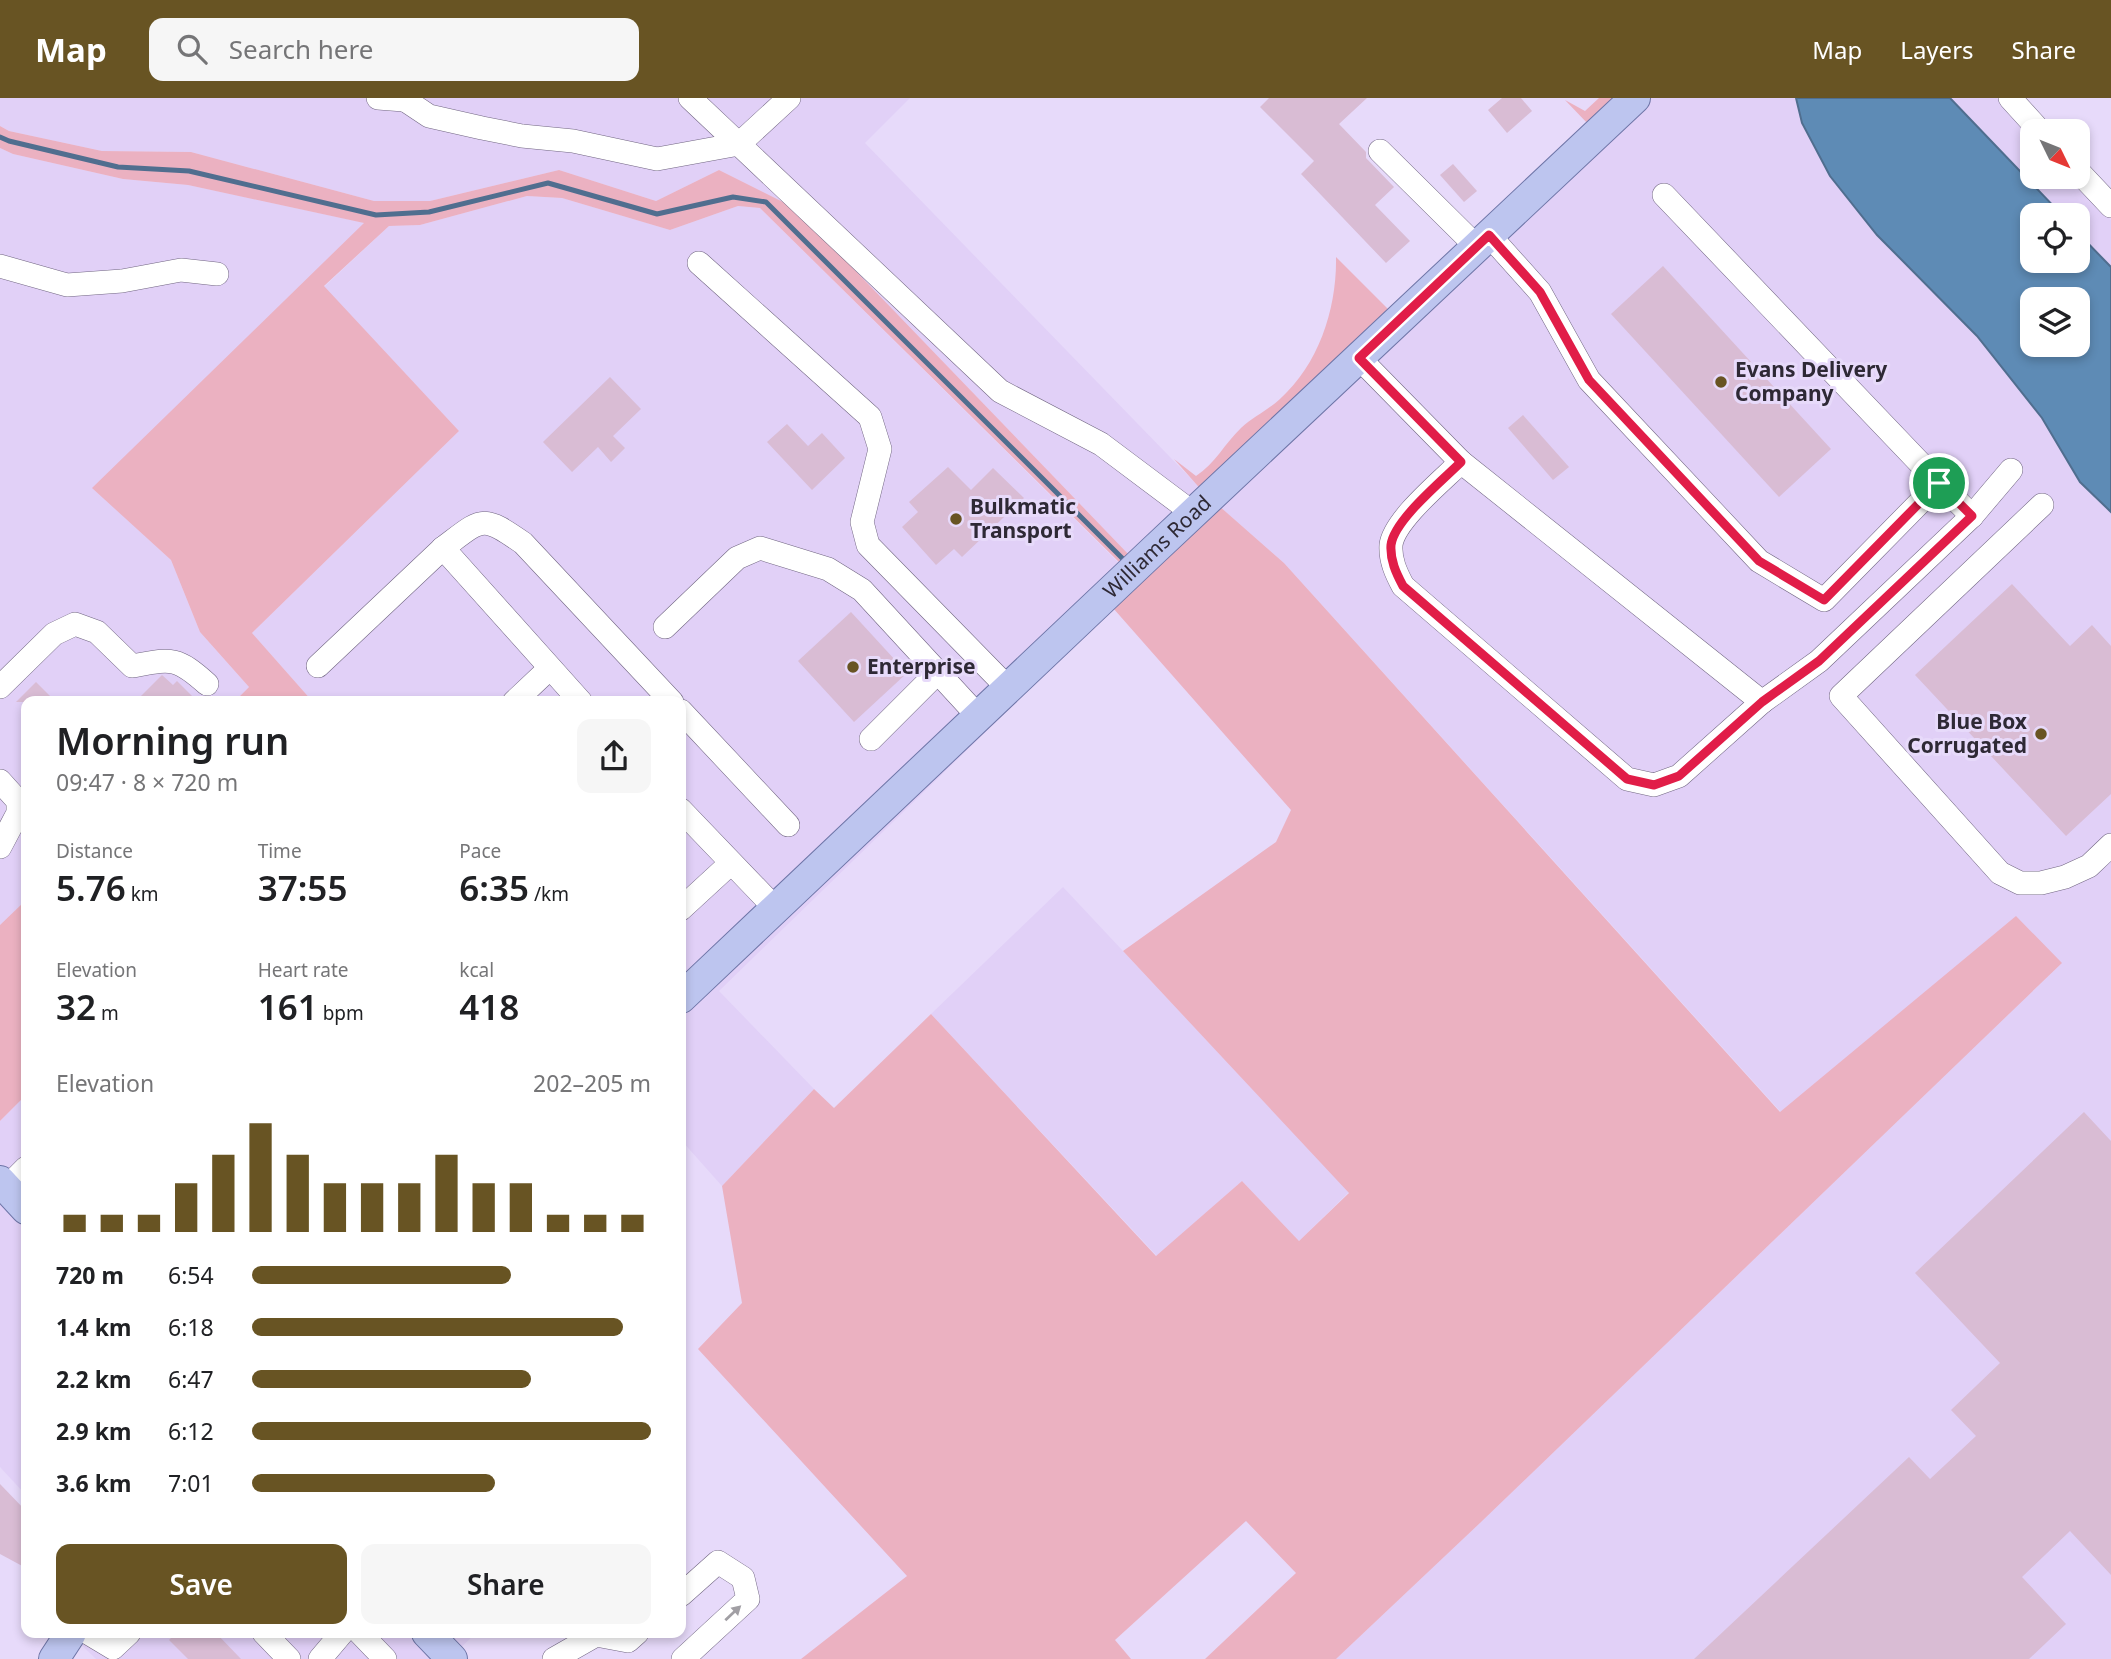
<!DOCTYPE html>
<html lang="en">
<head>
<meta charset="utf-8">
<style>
	body { margin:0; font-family:"Noto Sans",sans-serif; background:#f6f6f6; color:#202124; height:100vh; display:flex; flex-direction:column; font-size:26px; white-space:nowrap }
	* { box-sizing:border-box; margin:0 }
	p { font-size:23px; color:#757577 }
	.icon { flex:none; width:38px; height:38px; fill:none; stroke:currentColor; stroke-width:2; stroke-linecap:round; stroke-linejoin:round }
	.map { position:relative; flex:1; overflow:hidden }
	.details { position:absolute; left:21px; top:598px; width:665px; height:942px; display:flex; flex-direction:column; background:#fff; border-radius:14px; box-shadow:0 4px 10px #0003 }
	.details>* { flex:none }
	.needle { width:46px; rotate:133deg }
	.controls { position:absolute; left:2020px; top:21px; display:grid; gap:14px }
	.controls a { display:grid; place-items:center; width:70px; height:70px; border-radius:14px; background:#fff; box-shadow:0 4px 10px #0003; font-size:35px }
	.pin { position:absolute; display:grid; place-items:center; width:60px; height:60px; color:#fff; margin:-30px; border:4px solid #fff; border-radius:50%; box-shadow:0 2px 7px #0007 }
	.round { display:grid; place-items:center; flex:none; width:74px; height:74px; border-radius:14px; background:#f6f6f6 }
	.summary { display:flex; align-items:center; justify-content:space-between; height:119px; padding:0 35px }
	h1 { font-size:38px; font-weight:600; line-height:52px }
	.figures { display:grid; grid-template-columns:repeat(3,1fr); gap:10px; height:119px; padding:7px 35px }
	.figures div { display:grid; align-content:center }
	.figures b { font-size:35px; font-weight:600 }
	.figures small { font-size:19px; font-weight:400 }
	.figures p { font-size:19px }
	.chart { height:196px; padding:14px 35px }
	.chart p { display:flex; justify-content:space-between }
	.chart svg { width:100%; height:126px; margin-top:7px; stroke:#685423; stroke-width:6 }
	.primary-button { display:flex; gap:14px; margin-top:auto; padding:14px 35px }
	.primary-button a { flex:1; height:80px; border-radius:14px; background:#685423; color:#fff; font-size:28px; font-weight:600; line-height:80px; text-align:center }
	.primary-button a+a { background:#f6f6f6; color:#202124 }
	ul { padding:0 35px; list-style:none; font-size:23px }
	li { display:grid; grid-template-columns:112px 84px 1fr; align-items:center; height:52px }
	li i { height:18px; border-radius:9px; background:#685423 }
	header { display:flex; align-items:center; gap:42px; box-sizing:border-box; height:98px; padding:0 35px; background:#685423; color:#fff }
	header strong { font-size:33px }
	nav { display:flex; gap:38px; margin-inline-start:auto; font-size:24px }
	.search { width:490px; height:63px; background:#f6f6f6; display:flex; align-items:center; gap:18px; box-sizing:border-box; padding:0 24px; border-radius:14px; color:#757577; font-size:26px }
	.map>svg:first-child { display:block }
	.built { fill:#e1d0f7; fill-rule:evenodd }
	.green { fill:#ebb1c1 }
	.water { fill:#5e8bb5; stroke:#506e8f; stroke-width:2; fill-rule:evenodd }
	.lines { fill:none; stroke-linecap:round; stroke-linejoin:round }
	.stream { stroke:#506e8f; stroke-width:5 }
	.building { fill:#d9bcd4 }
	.minor-casing { stroke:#716682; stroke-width:24 }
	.major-casing { stroke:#6e75a7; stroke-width:32 }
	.minor { stroke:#fff; stroke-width:23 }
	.major { stroke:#bdc5ef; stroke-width:30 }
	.oneway { fill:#a19fa4 }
	.route-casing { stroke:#fff; stroke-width:14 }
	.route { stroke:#e11d48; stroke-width:9 }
	.poi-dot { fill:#685423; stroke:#e7dafa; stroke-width:2.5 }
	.labels { text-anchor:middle; stroke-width:6; stroke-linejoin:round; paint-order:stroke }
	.poi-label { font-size:21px; font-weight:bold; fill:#2e2935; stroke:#e7dafa; text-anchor:start }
	.street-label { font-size:21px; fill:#2e2935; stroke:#e7dafa }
</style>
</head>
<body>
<header>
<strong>Map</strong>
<div class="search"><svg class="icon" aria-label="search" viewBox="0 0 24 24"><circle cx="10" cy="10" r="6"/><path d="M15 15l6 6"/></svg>Search here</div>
<nav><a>Map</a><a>Layers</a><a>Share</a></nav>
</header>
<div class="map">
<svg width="2111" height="1561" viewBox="0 0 2111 1561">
	<rect width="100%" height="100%" fill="#e7dafa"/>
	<!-- built -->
	<g class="built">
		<path d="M0,0H910L865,45L1204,394L1617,0H1997L2032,37V79H2071L2111,122V1561H1336L1480,1425L2061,866L2016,819L1781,1014L1284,465L1204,395L1132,460L795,110L719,72L656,103L559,72L430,103H374L191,54L102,53L9,33L0,28ZM2032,117H2077V163H2032ZM2032,201H2077V247H2032Z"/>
		<polygon points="0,50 13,56 123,81 188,87 365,125 93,390 171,462 200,534 249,589 234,604 26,604 26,802 0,827"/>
		<polygon points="527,98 562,100 670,132 738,108 760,110 1139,485 719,893 814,991 722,1088 681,1042 681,604 313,604 252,535 459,333 324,189 389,128 420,127"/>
		<polygon points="1063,789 1349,1094 1299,1143 1242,1083 1157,1158 931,916"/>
		<polygon points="26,997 26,1397 0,1369 0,1023"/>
		<polygon points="69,1535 476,1535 449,1561 96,1561"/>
	</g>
	<!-- green -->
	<g class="green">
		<polygon points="1599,0 1617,0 1589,27 1565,2 1585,13"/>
		<polygon points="0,28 9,33 102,53 191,54 374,103 430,103 559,72 656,103 719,72 795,110 1132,460 1124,469 760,110 738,108 670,132 562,100 527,98 420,127 389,128 324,188 459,333 252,535 313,604 234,604 249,589 200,534 171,462 92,390 364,125 188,87 123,81 13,56 0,50"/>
		<path d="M1336,159L1392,215L1204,395L1174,361L1196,378C1215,366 1225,345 1241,330C1253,319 1268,312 1280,301C1319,266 1337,210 1336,159Z"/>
		<polygon points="1218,407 1284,465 1780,1014 2016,818 2062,865 1480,1425 1336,1561 1205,1561 1296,1475 1246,1423 1115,1542 1131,1561 801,1561 907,1478 698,1251 742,1205 722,1088 814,991 834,1010 931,916 1156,1158 1242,1083 1299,1143 1349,1095 1123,853 1276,744 1291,712 1113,510"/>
		<polygon points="26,802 26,997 0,1023 0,827"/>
	</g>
	<!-- water -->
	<path class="water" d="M1796,0H1950L2062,117H2032V163H2077V134L2111,169V414L2080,384L2042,320L1977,238L1877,137L1830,78L1802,25ZM2032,201H2077V247H2032Z"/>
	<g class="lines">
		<!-- stream -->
		<polyline class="stream" points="0,39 9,43 118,69 189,73 376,117 429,114 548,85 657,116 733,99 766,104 1125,463"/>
	</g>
	<!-- building -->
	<g class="building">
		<polygon points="1269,0 1367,0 1339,26 1366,54 1366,60 1394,89 1375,107 1410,143 1386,165 1301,76 1314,63 1260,9"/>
		<polygon points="1502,0 1521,0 1532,13 1507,35 1488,12"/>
		<polygon points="1453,66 1477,93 1464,104 1440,77"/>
		<polygon points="1663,168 1831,351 1779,399 1611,216"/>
		<polygon points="610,279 641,311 613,338 625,350 611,364 598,349 572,374 543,344"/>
		<polygon points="1523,317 1569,369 1553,382 1508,330"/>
		<polygon points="787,326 808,348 822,335 845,360 812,392 767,344"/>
		<polygon points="948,369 971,392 993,370 1024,400 962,459 954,451 936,467 902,429 918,414 909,404"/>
		<polygon points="2012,486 2070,548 2092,527 2111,548 2111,696 2066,738 1915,577"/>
		<polygon points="851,514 907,575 854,624 798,563"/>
		<polygon points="162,577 173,587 177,583 198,604 135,604"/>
		<polygon points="36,584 56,604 16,604"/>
		<polygon points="2084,1014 2111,1043 2111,1477 2070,1433 2022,1479 2066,1526 2029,1561 1694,1561 1909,1359 1930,1381 1976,1338 1951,1312 2000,1265 1915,1175"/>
		<polygon points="0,1386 26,1413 26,1470 0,1456"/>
		<polygon points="176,1535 216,1535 241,1561 188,1561 169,1542"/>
	</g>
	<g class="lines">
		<!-- minor casing -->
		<g class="minor-casing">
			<g id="minor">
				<polyline points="378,0 404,2"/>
				<polyline points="402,0 429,18 482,30 522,38 573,43 657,61 739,46 789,0"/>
				<polyline points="690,0 1000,293 1101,346 1193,415"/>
				<polyline points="2010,0 2040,33"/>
				<polyline points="1380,53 1477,149"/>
				<polyline points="2077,72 2111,108"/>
				<polyline points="1489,137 1540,194 1589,282 1759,463 1824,502 1939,385 1664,97"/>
				<polyline points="699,165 870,319 880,351 862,424 868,447 1008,590"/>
				<polyline points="0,168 67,187 122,183 181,172 217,176"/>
				<polyline points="1359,260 1461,364 1762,604 1819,563 1972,418 2011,372"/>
				<path d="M1461,364C1443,382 1394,422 1391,447C1390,462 1396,475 1403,488L1627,681L1654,687L1679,678L1762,604"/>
				<polyline points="1939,385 1972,418"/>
				<polyline points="2042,407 1841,598 2000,775 2020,785 2041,785 2065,779 2089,768 2111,747"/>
				<path d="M443,450C483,420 481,416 523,445L672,604"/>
				<polyline points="665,529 737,460 760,450 828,471 862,492 978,618"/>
				<polyline points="318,568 443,450 581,604"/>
				<path d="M0,589L54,536L75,526L97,534L132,568C171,561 176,558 207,586"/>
				<polyline points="514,604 550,570"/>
				<polyline points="681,613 788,727"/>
				<polyline points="871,641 938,574"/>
				<polyline points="0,683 18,703 18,715 0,749"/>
				<polyline points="681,712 775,810"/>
				<polyline points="681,811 731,765"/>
				<polyline points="6,1090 26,1070"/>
				<polyline points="681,1497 718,1464 743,1480 748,1501 683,1561"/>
				<polyline points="88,1535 113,1550 129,1535"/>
				<polyline points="264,1535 289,1561"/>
				<polyline points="360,1535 385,1561"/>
				<polyline points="320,1561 342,1535"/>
				<polyline points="554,1561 596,1537 628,1543 637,1535"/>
			</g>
		</g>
		<!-- major casing -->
		<g class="major-casing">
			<g id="major">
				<path id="s1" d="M681,900L1153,453L1635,0"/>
				<polyline points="0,1083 26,1111"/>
				<polyline points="427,1535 452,1561"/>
				<polyline points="54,1561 71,1535"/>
			</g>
		</g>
		<!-- minor -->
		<use href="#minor" class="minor"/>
		<!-- major -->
		<use href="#major" class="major"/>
	</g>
	<!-- one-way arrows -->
	<defs><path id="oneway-solid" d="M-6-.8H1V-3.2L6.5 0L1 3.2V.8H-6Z" transform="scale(1.75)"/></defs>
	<use class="oneway" href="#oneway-solid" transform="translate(733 1515) rotate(-43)"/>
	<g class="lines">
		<!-- route casing -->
		<g class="route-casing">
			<path id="route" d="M1489,137L1540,194L1589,282L1759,463L1824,502L1939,385L1972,418L1819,563L1762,604L1679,678L1654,687L1627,681L1403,488C1396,475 1390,462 1391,447C1394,422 1443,382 1461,364L1359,260Z"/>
		</g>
		<!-- route -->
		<use href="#route" class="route"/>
	</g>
	<!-- markers -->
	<g class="poi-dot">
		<circle cx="1721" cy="284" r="7"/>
		<circle cx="956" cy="421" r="7"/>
		<circle cx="853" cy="569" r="7"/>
		<circle cx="2041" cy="636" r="7"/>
	</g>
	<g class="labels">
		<!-- poi labels -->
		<g class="poi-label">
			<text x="1735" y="279">Evans Delivery<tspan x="1735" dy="24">Company</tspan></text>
			<text x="970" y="416">Bulkmatic<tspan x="970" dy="24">Transport</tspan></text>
			<text x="867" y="576">Enterprise</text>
			<text x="2027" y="631" text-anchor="end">Blue Box<tspan x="2027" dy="24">Corrugated</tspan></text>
		</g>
		<!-- street labels -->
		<g class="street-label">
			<text dy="7" stroke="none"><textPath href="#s1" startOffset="656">Williams Road</textPath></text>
		</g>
	</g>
</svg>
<div class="controls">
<a><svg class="needle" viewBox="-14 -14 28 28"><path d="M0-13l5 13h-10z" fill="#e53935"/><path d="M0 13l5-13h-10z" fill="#757577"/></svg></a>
<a><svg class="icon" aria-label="locate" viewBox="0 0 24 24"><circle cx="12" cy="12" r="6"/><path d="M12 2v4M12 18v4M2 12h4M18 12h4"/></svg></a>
<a><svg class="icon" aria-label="layers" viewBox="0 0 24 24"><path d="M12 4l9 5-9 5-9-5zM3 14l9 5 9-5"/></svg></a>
</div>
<div class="pin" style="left:1939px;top:385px;background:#1e9e55"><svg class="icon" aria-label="arrive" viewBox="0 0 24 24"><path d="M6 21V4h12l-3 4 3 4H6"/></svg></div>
<section class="details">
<div class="summary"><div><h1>Morning run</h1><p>09:47 · 8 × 720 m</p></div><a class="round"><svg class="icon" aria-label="share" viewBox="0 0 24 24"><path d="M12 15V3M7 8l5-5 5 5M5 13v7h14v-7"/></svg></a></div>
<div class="figures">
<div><p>Distance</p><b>5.76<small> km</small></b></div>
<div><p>Time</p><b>37:55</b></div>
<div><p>Pace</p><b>6:35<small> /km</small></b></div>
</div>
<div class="figures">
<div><p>Elevation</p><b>32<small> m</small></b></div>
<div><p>Heart rate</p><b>161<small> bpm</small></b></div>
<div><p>kcal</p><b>418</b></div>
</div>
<div class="chart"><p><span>Elevation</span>202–205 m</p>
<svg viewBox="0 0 160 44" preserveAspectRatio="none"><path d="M5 44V38M15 44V38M25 44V38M35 44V27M45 44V17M55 44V6M65 44V17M75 44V27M85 44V27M95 44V27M105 44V17M115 44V27M125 44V27M135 44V38M145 44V38M155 44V38"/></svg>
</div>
<ul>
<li><b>720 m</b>6:54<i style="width:65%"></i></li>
<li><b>1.4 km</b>6:18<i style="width:93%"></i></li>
<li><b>2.2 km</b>6:47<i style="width:70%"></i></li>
<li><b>2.9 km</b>6:12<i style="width:100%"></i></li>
<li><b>3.6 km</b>7:01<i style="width:61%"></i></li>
</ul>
<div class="primary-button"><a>Save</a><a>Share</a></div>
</section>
</div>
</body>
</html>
